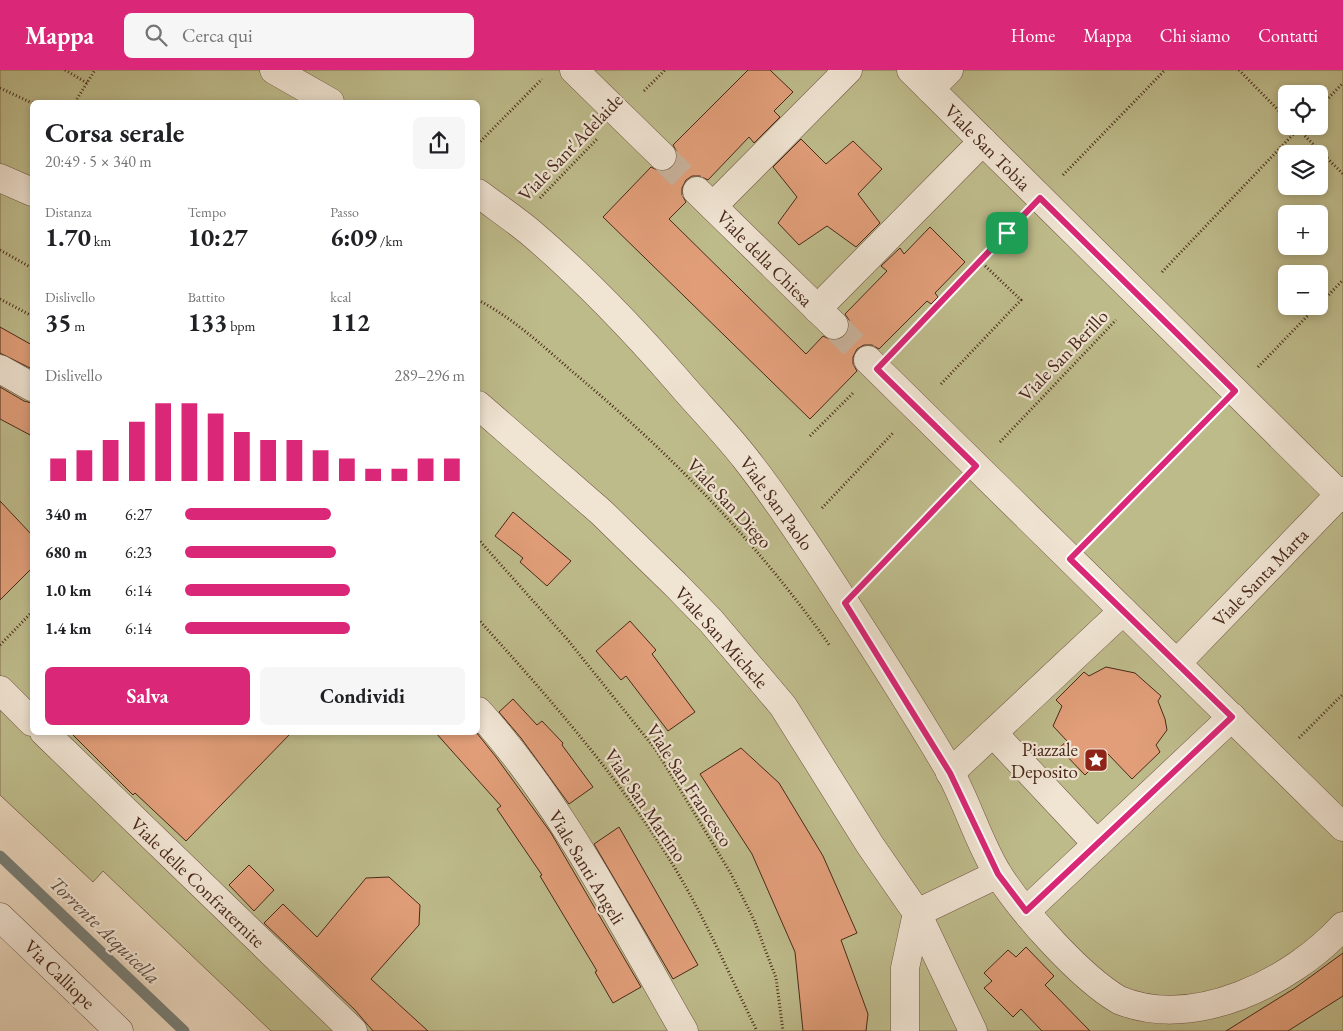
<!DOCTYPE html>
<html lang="it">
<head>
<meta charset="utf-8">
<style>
	body { margin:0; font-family:"EB Garamond",serif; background:#f6f6f6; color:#202124; height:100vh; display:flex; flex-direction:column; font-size:19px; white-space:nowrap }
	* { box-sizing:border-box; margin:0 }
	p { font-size:16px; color:#757577 }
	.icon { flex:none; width:28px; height:28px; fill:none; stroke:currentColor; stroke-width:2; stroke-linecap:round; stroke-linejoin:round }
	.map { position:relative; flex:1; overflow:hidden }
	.drawer { position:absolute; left:30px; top:30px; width:450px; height:635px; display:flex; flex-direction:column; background:#fff; border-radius:8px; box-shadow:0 2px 8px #0003 }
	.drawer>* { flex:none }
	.tools { position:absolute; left:1278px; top:15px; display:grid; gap:10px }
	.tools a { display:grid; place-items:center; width:50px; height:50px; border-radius:8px; background:#fff; box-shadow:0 2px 8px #0003; font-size:25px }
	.pin { position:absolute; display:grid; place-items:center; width:42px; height:42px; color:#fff; margin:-21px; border-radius:10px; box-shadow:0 2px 8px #0006 }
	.round { display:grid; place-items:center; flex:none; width:52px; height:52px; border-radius:8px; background:#f6f6f6 }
	.head { display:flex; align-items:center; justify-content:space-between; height:85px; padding:0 15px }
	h1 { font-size:28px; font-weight:700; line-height:38px }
	.metrics { display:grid; grid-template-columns:repeat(3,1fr); gap:8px; height:85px; padding:5px 15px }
	.metrics div { display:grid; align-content:center }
	.metrics b { font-size:25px; font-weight:700 }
	.metrics small { font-size:14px; font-weight:400 }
	.metrics p { font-size:14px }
	.chart { height:140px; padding:10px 15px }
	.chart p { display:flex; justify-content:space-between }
	.chart svg { width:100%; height:90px; margin-top:5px; stroke:#db2777; stroke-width:6 }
	.action { display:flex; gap:10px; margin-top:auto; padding:10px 15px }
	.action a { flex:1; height:58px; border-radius:8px; background:#db2777; color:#fff; font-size:20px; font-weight:700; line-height:58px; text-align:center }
	.action a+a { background:#f6f6f6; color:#202124 }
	ul { padding:0 15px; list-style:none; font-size:16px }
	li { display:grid; grid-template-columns:80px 60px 1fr; align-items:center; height:38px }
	li i { height:12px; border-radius:6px; background:#db2777 }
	header { display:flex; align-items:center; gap:30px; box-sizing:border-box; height:70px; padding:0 25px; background:#db2777; color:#fff }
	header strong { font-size:24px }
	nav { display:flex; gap:28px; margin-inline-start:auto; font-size:18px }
	.search { width:350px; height:45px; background:#f6f6f6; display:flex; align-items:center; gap:12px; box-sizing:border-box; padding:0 18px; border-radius:8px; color:#757577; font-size:19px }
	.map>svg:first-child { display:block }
	.green { fill:#bebb8b; stroke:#847252; fill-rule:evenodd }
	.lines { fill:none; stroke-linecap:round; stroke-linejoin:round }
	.stream { stroke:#787e77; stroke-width:11 }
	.building { fill:#e19e79; stroke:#492819 }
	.street-tunnel { stroke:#c8b29b; stroke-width:28; stroke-dasharray:28 14; stroke-linecap:butt }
	.street-casing { stroke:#715342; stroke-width:29 }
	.path { stroke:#492819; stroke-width:3; stroke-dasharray:1 2.5; stroke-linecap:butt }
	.street { stroke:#f0e4d3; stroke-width:28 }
	.route-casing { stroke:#fff; stroke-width:10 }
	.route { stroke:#db2777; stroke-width:6 }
	.labels { text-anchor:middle; stroke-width:4.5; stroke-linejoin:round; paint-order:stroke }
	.street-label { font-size:19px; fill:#492819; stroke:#f0e4d3 }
	.poi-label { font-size:19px; fill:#492819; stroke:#f0e4d3; text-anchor:end }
	.water-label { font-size:20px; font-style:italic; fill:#5d4c40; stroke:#f0e4d3 }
</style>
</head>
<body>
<header>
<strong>Mappa</strong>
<div class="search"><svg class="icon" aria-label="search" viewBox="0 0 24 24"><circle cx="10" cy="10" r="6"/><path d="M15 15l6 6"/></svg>Cerca qui</div>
<nav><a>Home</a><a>Mappa</a><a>Chi siamo</a><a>Contatti</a></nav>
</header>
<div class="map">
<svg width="1343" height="961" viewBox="0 0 1343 961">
	<rect width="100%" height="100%" fill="#e8d5bb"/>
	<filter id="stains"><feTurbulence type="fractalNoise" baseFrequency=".004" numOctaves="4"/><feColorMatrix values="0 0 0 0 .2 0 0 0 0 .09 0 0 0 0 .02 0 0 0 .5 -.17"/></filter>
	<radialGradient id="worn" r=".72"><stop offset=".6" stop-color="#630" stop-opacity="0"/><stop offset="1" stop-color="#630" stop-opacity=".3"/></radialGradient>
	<!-- green -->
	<path class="green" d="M0,0H1343V961H271L103,801L93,812L0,725ZM1286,24H1319V56H1286ZM32,32H478V662H32ZM1286,84H1319V116H1286ZM1286,144H1319V176H1286ZM1286,204H1319V236H1286Z"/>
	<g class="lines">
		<!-- stream -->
		<polyline class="stream" points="0,786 184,961"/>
	</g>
	<!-- building -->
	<g class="building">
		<polygon points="748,0 770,0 793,22 774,41 780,47 754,73 749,67 708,110 700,106 692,106 686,110 682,118 682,125 686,132 669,149 806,284 823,266 831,270 839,270 845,266 849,258 849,250 845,244 887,201 881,196 900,178 904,184 930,157 965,192 935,223 938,227 931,234 927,231 879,279 872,275 864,275 857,279 853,287 853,294 857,301 810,349 603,147 651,97 659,101 666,101 673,97 677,89 677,82 673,75"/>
		<polygon points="801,69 826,94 853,71 882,99 858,124 880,153 856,177 827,156 799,175 778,153 797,127 773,97"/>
		<polygon points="0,257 32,275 32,299 0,283"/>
		<polygon points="0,317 24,331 32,333 32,366 0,349"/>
		<polygon points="0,431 32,465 32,498 0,530"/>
		<polygon points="513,442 571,491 547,516 520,492 523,488 495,466"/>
		<polygon points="630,551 656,580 652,584 695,642 668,661 626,606 621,610 596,581"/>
		<polygon points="1106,597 1135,603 1161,626 1158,631 1165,649 1167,660 1156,675 1160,682 1132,709 1107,683 1085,705 1059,678 1067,671 1053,656 1062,636 1056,630 1084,602 1089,606"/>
		<polygon points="513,629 537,655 542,651 563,673 562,675 593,717 569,734 521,668 499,642"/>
		<polygon points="70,662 292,662 186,771 135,723 133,725"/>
		<polygon points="435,662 476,662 496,687 551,763 641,917 613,933 595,902 597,901 540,806 542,805 497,739 501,736"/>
		<polygon points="741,678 779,713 823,786 857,863 841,870 868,944 866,961 803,961 795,882 752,784 700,704"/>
		<polygon points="619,757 698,895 673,909 594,774"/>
		<polygon points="249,795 274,820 254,841 229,815"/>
		<polygon points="389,807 420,835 419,855 371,909 428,961 373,961 355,940 264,853 283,834 317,867 366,808"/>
		<polygon points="1026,877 1054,906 1045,915 1090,961 1042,961 1021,939 1013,947 984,918 992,911 984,903 1008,880 1016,887"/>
		<polygon points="1343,883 1343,926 1288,961 1226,961 1295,918"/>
	</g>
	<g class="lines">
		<!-- street-tunnel -->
		<g class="street-tunnel">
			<polyline points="662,86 697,121"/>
			<polyline points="834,255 868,290"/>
		</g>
		<!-- street casing -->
		<g class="street-casing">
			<g id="street">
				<polyline points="274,0 330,32"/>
				<polyline points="574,0 662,86"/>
				<polyline points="911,0 1343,428"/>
				<polyline points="930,19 949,0"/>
				<polyline points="0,108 32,122"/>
				<polyline points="697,121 834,255"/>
				<path d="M478,123C495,136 513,148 530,162C583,207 631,257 677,310C699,336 724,361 745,388C781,434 813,483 845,533C880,587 915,642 948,698C967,732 978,771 998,804C1023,843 1080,907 1119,930C1194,961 1292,912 1343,856"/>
				<polyline points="713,136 848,0"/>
				<polyline points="817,239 983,71"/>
				<polyline points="868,290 1343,757"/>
				<polyline points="0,299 32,317"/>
				<polyline points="478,335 601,442 675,514 711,551 783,636 870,775 917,843 973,961"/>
				<polyline points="1177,593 1343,421"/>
				<polyline points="0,620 32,652"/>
				<path d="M478,641C563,735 621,852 684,961"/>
				<polyline points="44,662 353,961"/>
				<polyline points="993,663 1097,774"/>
				<polyline points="950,703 1123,541"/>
				<polyline points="1026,841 1232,647"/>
				<polyline points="0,847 119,961"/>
				<polyline points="905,961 905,898 917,843 998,804"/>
			</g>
		</g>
		<!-- path -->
		<g class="path">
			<polyline points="65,0 87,13"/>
			<polyline points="1239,0 1286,48"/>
			<polyline points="0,18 32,33"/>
			<polyline points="644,21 665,0"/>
			<polyline points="75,32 95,0"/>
			<polyline points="1319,38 1343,13"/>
			<polyline points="1295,56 1343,104"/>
			<polyline points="478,74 542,9"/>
			<polyline points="1063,105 1165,0"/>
			<polyline points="540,128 598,68"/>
			<polyline points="0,180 32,198"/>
			<polyline points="1162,202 1301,56"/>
			<polyline points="0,229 32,246"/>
			<path d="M478,230C513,248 544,277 574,303C670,383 758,473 830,576"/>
			<polyline points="1319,235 1343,210"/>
			<polyline points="900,275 1017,153"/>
			<polyline points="1258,297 1317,236"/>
			<polyline points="941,314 1021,230 980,191"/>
			<polyline points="810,366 854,322"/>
			<polyline points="1000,372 1116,250"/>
			<polyline points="822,438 893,363"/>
			<polyline points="1094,465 1212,344"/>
			<polyline points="478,469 567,569 656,680 730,802 754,850 776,908 783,961"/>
			<polyline points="868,509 954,420"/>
			<path d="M478,549C544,622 609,696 663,779C700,836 727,900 757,961"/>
			<polyline points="0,575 32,542"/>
			<polyline points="1299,668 1343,624"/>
		</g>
		<!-- street -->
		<use href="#street" class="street"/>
	</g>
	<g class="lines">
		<!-- route casing -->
		<g class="route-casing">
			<polygon id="route" points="1040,128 1235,321 1070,489 1232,647 1026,841 998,804 950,703 845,533 976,396 877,299"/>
		</g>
		<!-- route -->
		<use href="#route" class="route"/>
	</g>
	<!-- icons -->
	<defs>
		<g id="sight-square" transform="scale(1.25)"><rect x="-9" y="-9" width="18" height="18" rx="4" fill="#8f2418" stroke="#f0e4d3"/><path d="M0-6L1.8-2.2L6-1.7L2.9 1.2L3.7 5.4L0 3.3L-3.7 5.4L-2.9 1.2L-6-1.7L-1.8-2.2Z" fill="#fff"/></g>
	</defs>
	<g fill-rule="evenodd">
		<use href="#sight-square" x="1096" y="690"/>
	</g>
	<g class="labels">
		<!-- street labels -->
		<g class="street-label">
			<text transform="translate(570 77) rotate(-46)" y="7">Viale Sant'Adelaide</text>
			<text transform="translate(988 77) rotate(45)" y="7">Viale San Tobia</text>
			<text transform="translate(765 188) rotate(45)" y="7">Viale della Chiesa</text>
			<text transform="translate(1063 285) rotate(-46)" y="7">Viale San Berillo</text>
			<text transform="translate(730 433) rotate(47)" y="7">Viale San Diego</text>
			<text transform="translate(777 433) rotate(54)" y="7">Viale San Paolo</text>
			<text transform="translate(1260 507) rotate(-46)" y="7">Viale Santa Marta</text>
			<text transform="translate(722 567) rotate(48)" y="7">Viale San Michele</text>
			<text transform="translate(690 715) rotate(57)" y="7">Viale San Francesco</text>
			<text transform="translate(646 735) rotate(56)" y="7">Viale San Martino</text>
			<text transform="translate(587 797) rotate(59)" y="7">Viale Santi Angeli</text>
			<text transform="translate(198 812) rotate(44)" y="7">Viale delle Confraternite</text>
			<text transform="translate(60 904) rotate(44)" y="7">Via Calliope</text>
		</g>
		<!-- poi labels -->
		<g class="poi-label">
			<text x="1078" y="686">Piazzale<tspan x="1078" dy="22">Deposito</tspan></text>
		</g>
		<!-- water labels -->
		<g class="water-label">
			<text transform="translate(105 860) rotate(44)" y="7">Torrente Acquicella</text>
		</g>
	</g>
	<rect width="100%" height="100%" filter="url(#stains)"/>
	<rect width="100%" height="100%" fill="url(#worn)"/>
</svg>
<div class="tools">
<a><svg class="icon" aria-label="locate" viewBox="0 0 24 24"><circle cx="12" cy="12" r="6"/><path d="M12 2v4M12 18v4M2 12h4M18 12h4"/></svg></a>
<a><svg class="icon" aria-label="layers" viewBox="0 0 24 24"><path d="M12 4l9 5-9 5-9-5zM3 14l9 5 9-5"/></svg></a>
<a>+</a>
<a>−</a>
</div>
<div class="pin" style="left:1007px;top:163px;background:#1e9e55"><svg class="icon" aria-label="arrive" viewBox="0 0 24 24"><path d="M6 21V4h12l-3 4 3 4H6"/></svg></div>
<section class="drawer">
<div class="head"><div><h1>Corsa serale</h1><p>20:49 · 5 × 340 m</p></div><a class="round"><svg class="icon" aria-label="share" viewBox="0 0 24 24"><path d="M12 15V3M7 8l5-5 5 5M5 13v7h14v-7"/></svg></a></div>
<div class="metrics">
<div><p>Distanza</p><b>1.70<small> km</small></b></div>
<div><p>Tempo</p><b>10:27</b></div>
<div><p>Passo</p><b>6:09<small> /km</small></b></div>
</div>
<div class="metrics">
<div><p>Dislivello</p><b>35<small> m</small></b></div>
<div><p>Battito</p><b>133<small> bpm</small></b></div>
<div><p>kcal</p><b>112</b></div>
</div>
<div class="chart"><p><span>Dislivello</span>289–296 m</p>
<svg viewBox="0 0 160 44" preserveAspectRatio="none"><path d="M5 44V33M15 44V29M25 44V24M35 44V15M45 44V6M55 44V6M65 44V11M75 44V20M85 44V24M95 44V24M105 44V29M115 44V33M125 44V38M135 44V38M145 44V33M155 44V33"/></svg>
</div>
<ul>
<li><b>340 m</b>6:27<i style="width:52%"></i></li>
<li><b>680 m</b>6:23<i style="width:54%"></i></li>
<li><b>1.0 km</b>6:14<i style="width:59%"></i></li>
<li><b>1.4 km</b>6:14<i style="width:59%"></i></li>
</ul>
<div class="action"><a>Salva</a><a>Condividi</a></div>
</section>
</div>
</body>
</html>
